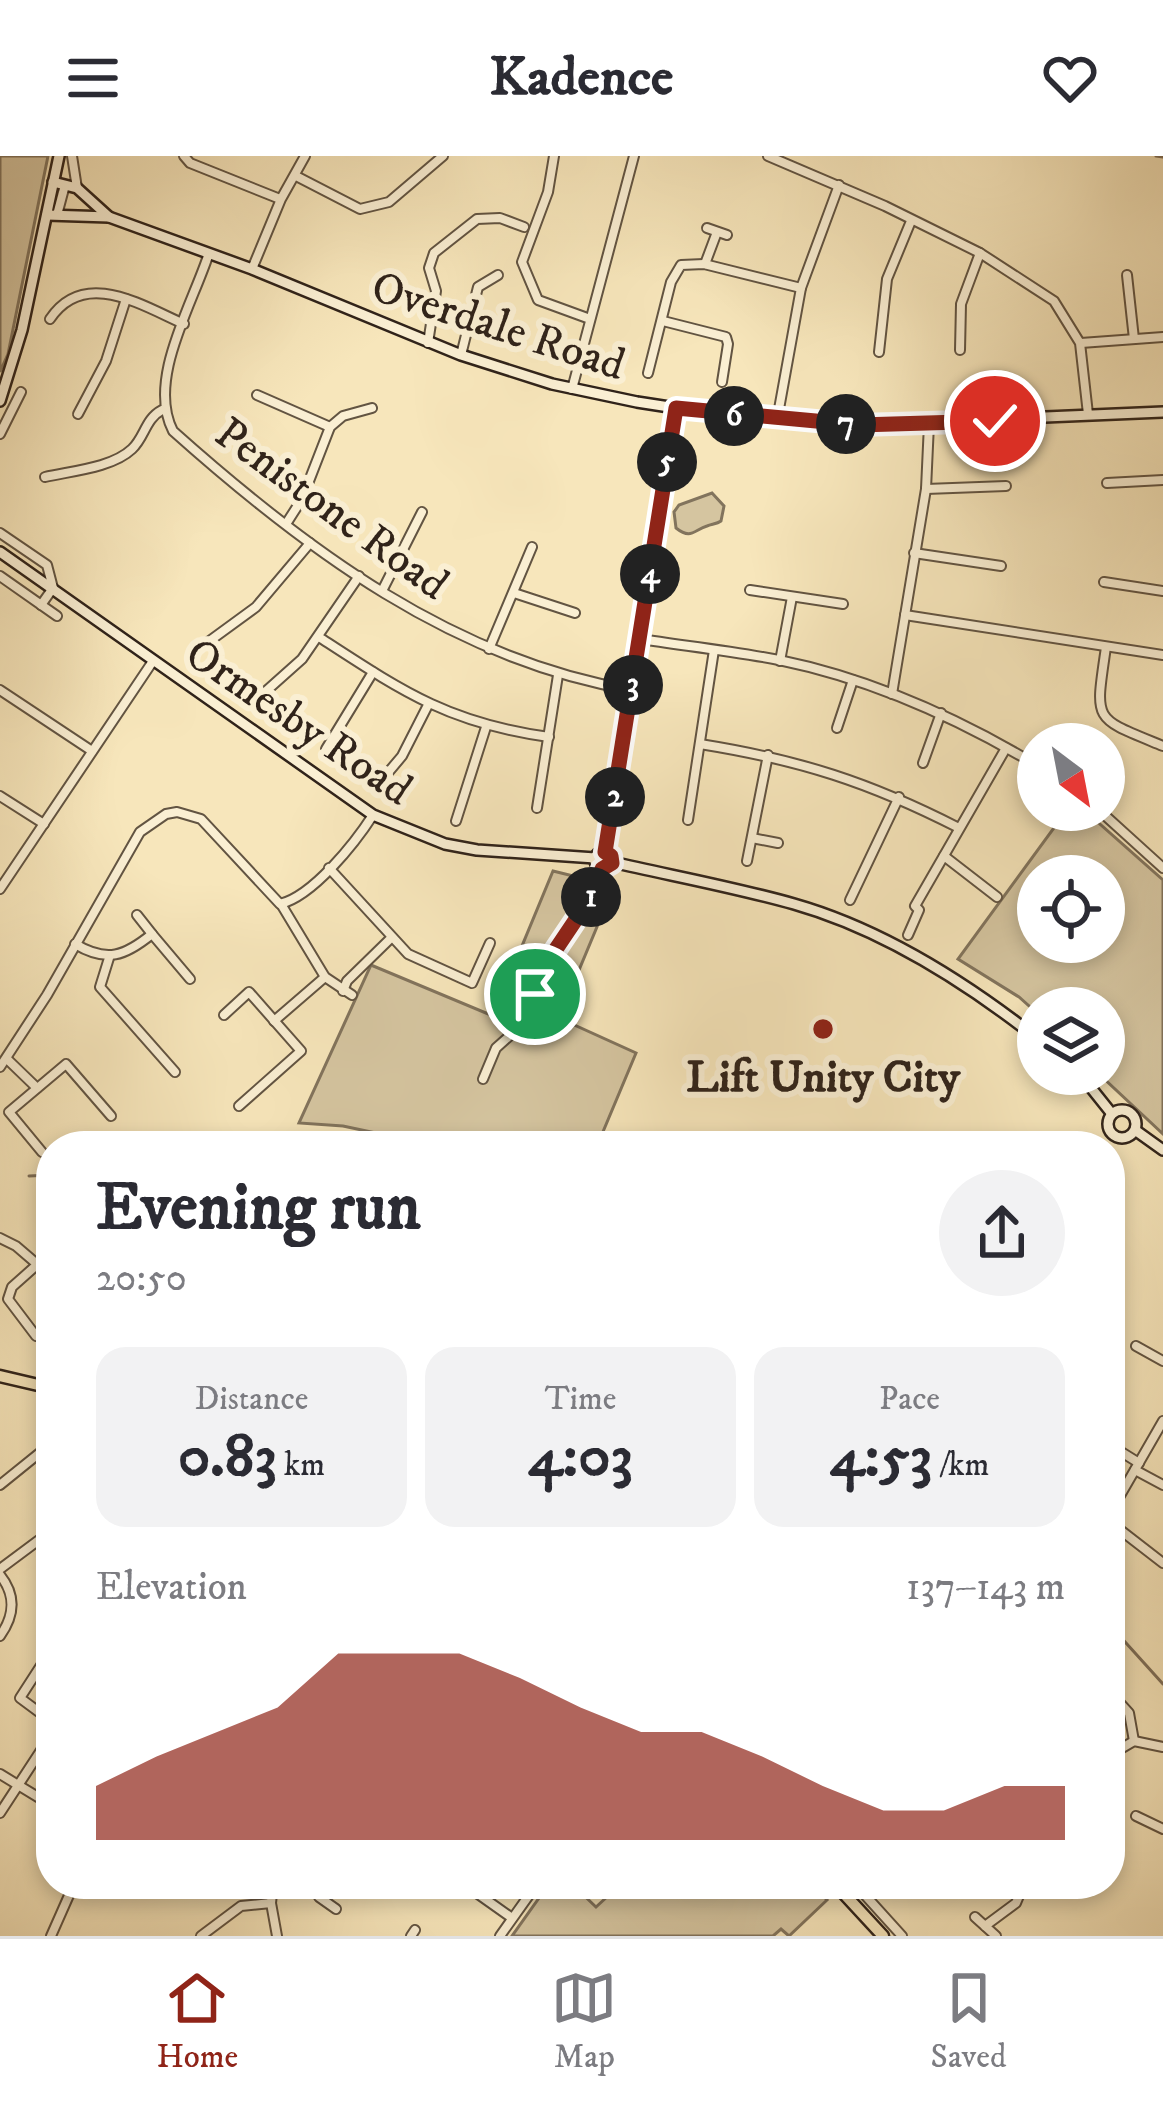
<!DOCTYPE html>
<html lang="en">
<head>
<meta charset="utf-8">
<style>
	body { margin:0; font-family:"IM FELL DW Pica",serif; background:#f2f2f3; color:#2b2b33; height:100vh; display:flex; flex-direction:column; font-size:45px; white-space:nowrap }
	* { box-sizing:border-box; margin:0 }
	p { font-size:39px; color:#7c7c81 }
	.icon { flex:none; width:66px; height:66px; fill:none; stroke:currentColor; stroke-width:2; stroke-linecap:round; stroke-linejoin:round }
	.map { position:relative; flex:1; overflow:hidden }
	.sheet { position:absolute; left:36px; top:975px; width:1089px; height:768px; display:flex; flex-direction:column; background:#fff; border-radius:48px; box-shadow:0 6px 18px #0003 }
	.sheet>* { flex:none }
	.needle { width:78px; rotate:148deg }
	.fabs { position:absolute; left:1017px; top:567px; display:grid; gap:24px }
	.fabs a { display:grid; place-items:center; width:108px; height:108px; border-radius:50%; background:#fff; box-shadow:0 6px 18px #0003; font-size:60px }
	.pin { position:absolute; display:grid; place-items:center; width:102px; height:102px; color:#fff; margin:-51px; border:6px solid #fff; border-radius:50%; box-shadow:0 3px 12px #0007 }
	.km { position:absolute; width:60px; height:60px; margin:-30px; border-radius:50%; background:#222; color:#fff; font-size:33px; line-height:60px; text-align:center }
	.round { display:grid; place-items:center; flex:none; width:126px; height:126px; border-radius:63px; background:#f2f2f3 }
	.overview { display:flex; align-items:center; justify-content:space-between; height:204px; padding:0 60px }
	h1 { font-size:66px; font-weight:700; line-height:90px }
	.stats { display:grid; grid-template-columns:repeat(3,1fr); gap:18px; height:204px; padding:12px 60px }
	.stats div { display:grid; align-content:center; border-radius:30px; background:#f2f2f3; text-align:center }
	.stats b { font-size:60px; font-weight:700 }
	.stats small { font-size:33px; font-weight:400 }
	.stats p { font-size:33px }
	.chart { height:336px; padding:24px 60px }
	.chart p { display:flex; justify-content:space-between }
	.chart svg { width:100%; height:216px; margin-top:12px; fill:#8f2418; opacity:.7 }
	header { display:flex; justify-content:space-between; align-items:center; height:156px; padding:0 60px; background:#fff; font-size:54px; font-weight:700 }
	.tabs { display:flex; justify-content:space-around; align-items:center; height:168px; border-top:3px solid #e1e1e2; background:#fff; font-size:33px; color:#7c7c81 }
	.tabs a { display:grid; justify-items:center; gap:6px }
	.tabs .on { color:#8f2418 }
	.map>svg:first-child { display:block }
	.green { fill:#d5c5a0; stroke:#82745d; stroke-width:3; fill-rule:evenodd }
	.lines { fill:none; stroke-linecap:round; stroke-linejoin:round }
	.stream { stroke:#7f705a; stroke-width:3 }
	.street-casing { stroke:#625442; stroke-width:12 }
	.secondary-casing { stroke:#30231a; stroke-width:14 }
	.primary-casing { stroke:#30231a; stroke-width:15 }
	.street { stroke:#faefd3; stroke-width:8 }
	.secondary { stroke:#faefd3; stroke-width:9 }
	.primary { stroke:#f7e6bb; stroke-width:10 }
	.route-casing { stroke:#fff; stroke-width:24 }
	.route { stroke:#8f2418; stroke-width:15 }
	.poi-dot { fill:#8f2418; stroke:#faefd3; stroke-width:4.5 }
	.labels { text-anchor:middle; stroke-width:12; stroke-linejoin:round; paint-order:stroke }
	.street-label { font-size:45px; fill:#30231a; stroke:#faefd3 }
	.poi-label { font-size:45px; font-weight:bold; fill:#30231a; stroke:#faefd3 }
</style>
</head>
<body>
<header><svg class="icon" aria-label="menu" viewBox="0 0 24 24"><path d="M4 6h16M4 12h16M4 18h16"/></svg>Kadence<svg class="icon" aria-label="heart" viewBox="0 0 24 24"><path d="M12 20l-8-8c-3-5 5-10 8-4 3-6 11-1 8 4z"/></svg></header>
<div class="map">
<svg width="1163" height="1780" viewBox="0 0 1163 1780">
	<rect width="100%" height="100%" fill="#f7e6bb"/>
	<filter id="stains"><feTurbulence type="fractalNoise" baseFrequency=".00167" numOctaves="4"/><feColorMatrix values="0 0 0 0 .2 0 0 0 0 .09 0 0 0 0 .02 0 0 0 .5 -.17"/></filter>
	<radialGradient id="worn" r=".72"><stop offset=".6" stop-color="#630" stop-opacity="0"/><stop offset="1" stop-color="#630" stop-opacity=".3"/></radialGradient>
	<!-- green -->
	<g class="green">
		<polygon points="0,0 48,0 8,198 0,216"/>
		<path d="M712,337L724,350L721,365C717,368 712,368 707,370C694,374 691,384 676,372L674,356L679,349Z"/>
		<path d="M1067,654H1084L1163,724V978L1099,918H1104V852H1038V858L1019,841L958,803ZM1038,720H1104V786H1038Z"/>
		<polygon points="553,715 614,730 559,862 636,897 597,990 437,990 343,970 299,967 371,809 493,860"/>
		<polygon points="549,1728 572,1728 596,1751 621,1728 813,1728 827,1744 789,1780 781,1773 773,1780 512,1780"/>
	</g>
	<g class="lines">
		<!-- stream -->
		<g class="stream">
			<polyline points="1156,0 1163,1"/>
			<path d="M101,990C124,974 148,981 173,990"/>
			<polyline points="183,990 325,981 346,990"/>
			<polyline points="29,1020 51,1019"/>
			<polyline points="1110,1462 1117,1477 1163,1528"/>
		</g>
		<!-- street casing -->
		<g class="street-casing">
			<g id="street">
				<polyline points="72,0 77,32"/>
				<polyline points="184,0 190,7 280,43"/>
				<polyline points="554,0 548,36 522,106 538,144 590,163"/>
				<polyline points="768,0 885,50 980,97 1054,145 1080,187 1088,258"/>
				<polyline points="296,20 360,53 389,46 443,0"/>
				<polyline points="57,59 65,29"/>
				<polyline points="707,72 727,79"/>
				<path d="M208,100C191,151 147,225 173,275C305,393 453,504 632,534"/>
				<polyline points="705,108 717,76"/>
				<polyline points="252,113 281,43 305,0"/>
				<polyline points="1127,119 1134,183"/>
				<path d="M50,163C84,112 141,149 184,168"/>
				<polyline points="663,165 726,181 728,188 722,226"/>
				<polyline points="428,187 436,135 429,112 434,97 477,63 500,62 524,71"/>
				<polyline points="1081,187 1163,181"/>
				<polyline points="960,194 961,148 980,97"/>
				<polyline points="879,196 887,123 911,65"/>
				<polyline points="461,199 478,131 498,119"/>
				<polyline points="648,217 671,126 681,109 704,108 801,132"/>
				<polyline points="572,233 634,0"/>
				<polyline points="257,239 330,271"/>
				<polyline points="78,258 106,205 126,143"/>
				<polyline points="777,264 801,132 839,29"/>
				<polyline points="0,278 21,236"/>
				<path d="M45,321C71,315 112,312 132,293C145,281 145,263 162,254"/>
				<polyline points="1107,327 1163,324"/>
				<polyline points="926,333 1006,330"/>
				<polyline points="286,368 302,343 330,271 343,260 372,252"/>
				<polyline points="0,377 47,409 53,432 41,449"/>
				<polyline points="914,397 1001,410"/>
				<polyline points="0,420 57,460"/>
				<polyline points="1104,426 1163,435"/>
				<polyline points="750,434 843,448"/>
				<polyline points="382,435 422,356"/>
				<polyline points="514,437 575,457"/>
				<polyline points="905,459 1163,499"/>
				<path d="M319,481C402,535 448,567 549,581"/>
				<path d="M640,483C686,490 733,495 779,504C872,523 958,562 1038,610"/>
				<polyline points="204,489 256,451 310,387"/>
				<path d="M1106,491C1095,567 1092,561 1163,590"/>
				<polyline points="489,493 532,391"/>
				<polyline points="780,505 792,441"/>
				<polyline points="0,534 92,595"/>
				<polyline points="265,536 302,503 359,420"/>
				<polyline points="892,538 926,333 929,268"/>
				<polyline points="837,572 853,524"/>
				<path d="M700,588C800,604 869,626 959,672"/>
				<polyline points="326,593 373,516"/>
				<polyline points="923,607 941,557"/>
				<polyline points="381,625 402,600 428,549"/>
				<polyline points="0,640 44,668"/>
				<polyline points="537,652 558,519"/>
				<polyline points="1099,654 1163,712"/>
				<polyline points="688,664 714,494"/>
				<polyline points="456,665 486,571"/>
				<polyline points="752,682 778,687"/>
				<polyline points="944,700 997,741"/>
				<polyline points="747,705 768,599"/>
				<polyline points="329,712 408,798 472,827 490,787"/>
				<polyline points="0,733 153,505"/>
				<polyline points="850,744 899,641"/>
				<polyline points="281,748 325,821 352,839"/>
				<polyline points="137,759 152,778"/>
				<polyline points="908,779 919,754 915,750 1006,592"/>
				<path d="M75,788C107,807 125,800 152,778L190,823"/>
				<polyline points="109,802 100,831 175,916"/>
				<polyline points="343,835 347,825 390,783"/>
				<polyline points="224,859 249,836 301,895 239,950"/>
				<polyline points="274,865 325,821"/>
				<polyline points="7,903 37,932"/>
				<path d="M0,911L47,839L140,676L166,658L177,656L201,663L280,748C313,740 355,687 373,659"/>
				<polyline points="483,923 496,892 524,867 550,802 595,735 602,713"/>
				<polyline points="42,996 9,956 66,908 111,960"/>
				<polyline points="0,1082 16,1090 51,1120"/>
				<polyline points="36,1180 8,1143 12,1131 39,1107"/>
				<polyline points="1136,1190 1163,1205"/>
				<polyline points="1110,1289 1139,1307"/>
				<polyline points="1135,1314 1163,1329"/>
				<polyline points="0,1329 47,1291"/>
				<polyline points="1110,1357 1163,1265"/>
				<polyline points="1110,1366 1163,1407"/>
				<polyline points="0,1413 51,1375"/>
				<path d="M0,1419C16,1439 15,1459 0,1480"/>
				<polyline points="51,1494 20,1542 51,1565"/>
				<polyline points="1110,1536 1129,1557 1134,1585"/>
				<polyline points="1110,1599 1134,1585 1163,1591"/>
				<polyline points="0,1618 51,1649"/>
				<polyline points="0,1657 51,1579"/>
				<polyline points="1136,1660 1163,1673"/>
				<polyline points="273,1728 271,1747 277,1780"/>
				<polyline points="327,1728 319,1741 336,1753"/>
				<polyline points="426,1728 438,1736"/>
				<polyline points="464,1728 512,1762"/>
				<polyline points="855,1728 902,1780"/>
				<polyline points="1061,1728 1063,1733"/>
				<polyline points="975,1761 996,1780"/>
				<polyline points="985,1770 1016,1747 1024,1728"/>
				<polyline points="51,1780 74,1728"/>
				<polyline points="201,1780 241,1750 271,1747"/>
				<polyline points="411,1780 415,1774"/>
				<polyline points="500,1780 537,1728"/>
			</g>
		</g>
		<!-- secondary casing -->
		<g class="secondary-casing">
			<g id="secondary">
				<polyline points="53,26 77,32 109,61"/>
				<polyline points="47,59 109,61 252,113 461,199 552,228 637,246 721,259 859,269 1163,256"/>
				<polyline points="0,245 22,174 59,0"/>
				<polyline points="0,396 373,659 445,688 477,694 595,702"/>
				<circle cx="604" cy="704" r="9"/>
				<polyline points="605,696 676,252"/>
				<path d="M612,706C673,720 734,731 794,748C882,773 967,827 1038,883"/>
				<polyline points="1080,918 1112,958"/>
				<circle cx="1122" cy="968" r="14"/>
				<polyline points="1135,974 1163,994"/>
			</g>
		</g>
		<!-- primary casing -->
		<g class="primary-casing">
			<g id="primary">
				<polyline points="0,1220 51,1232"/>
				<polyline points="835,1728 883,1780"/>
			</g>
		</g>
		<!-- street -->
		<use href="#street" class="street"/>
		<!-- secondary -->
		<use href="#secondary" class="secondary"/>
		<!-- primary -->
		<use href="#primary" class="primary"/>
	</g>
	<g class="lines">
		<!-- route casing -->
		<g class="route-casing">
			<polyline id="route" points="535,838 550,802 595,735 602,713 612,707 611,700 605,696 676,252 859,269 995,265"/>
		</g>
		<!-- route -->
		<use href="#route" class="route"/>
	</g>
	<!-- markers -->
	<circle class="poi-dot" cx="823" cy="873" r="12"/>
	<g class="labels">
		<!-- street labels -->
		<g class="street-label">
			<text transform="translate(499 168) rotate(18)" y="16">Overdale Road</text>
			<text transform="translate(333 351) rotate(36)" y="16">Penistone Road</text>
			<text transform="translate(300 564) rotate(34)" y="16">Ormesby Road</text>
		</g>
		<!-- poi labels -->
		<g class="poi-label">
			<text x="823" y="935">Lift Unity City</text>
		</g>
	</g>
	<rect width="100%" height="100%" filter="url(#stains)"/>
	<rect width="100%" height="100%" fill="url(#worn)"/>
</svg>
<div class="fabs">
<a><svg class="needle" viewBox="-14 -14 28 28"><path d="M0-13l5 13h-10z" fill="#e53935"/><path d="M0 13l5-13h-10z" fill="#7c7c81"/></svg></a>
<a><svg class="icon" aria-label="locate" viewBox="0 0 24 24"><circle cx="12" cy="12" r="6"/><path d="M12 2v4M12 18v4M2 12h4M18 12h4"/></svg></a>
<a><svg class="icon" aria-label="layers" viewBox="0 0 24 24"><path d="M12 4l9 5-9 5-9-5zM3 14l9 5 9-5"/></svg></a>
</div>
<div class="pin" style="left:535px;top:838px;background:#1e9e55"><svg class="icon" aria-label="arrive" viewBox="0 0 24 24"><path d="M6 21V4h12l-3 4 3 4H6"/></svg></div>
<div class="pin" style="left:995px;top:265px;background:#d93025"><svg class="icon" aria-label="check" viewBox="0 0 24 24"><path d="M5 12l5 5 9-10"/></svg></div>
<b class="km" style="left:591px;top:741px">1</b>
<b class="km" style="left:615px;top:641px">2</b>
<b class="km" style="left:633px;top:529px">3</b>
<b class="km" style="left:650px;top:418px">4</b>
<b class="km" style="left:667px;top:306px">5</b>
<b class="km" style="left:734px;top:260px">6</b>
<b class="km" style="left:846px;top:268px">7</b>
<section class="sheet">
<div class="overview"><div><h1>Evening run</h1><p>20:50</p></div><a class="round"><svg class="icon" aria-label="share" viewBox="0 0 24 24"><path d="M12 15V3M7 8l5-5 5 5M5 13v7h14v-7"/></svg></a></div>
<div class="stats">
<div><p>Distance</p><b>0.83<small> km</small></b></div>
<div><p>Time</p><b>4:03</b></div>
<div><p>Pace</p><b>4:53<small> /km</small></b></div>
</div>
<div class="chart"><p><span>Elevation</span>137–143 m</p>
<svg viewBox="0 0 160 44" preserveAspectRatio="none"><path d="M0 44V33L10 27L20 22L30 17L40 6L50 6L60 6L70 11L80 17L90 22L100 22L110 27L120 33L130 38L140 38L150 33L160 33V44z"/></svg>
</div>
</section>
</div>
<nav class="tabs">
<a class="on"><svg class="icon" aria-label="home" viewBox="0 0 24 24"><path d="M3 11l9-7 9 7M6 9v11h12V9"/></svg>Home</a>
<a><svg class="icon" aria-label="map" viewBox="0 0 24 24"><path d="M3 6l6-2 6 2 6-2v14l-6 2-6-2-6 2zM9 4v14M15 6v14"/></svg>Map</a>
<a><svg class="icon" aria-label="saved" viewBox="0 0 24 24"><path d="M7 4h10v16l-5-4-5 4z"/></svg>Saved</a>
</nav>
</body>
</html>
